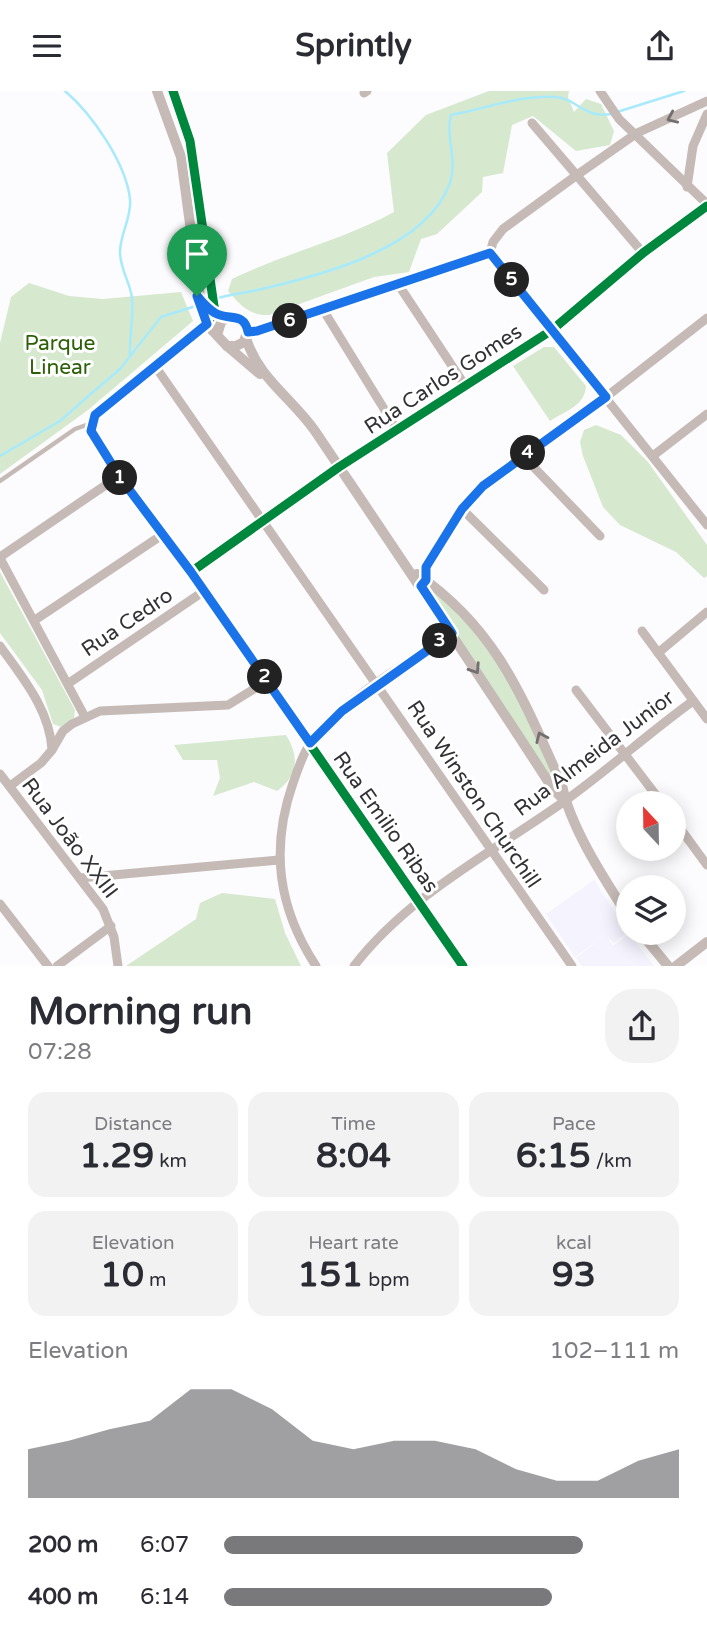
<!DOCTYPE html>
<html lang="en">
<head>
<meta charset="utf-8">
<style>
	body { margin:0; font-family:"Varela Round",sans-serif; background:#f2f2f3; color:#2b2b33; height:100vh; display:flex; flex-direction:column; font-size:26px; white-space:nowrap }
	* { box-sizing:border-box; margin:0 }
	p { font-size:23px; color:#7c7c81 }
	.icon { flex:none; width:38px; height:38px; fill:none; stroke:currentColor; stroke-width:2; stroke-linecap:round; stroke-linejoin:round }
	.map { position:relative; height:875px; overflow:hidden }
	.panel { display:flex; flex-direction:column; background:#fff; flex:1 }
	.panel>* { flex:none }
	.needle { width:46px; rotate:338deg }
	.buttons { position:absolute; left:616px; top:700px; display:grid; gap:14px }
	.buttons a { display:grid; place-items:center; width:70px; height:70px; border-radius:50%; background:#fff; box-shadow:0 4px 18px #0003; font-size:35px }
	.pin { position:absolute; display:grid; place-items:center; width:60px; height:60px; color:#fff; margin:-72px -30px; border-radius:50% 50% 50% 0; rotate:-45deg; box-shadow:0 0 7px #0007 }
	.pin .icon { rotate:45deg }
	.km { position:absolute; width:35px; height:35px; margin:-18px; border-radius:50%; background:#222; color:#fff; font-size:19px; line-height:35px; text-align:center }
	.round { display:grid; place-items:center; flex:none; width:74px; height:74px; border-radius:28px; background:#f2f2f3 }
	.head { display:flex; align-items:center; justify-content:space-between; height:119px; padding:0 28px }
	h1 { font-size:38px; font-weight:700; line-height:52px }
	.stats { display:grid; grid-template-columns:repeat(3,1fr); gap:10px; height:119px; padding:7px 28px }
	.stats div { display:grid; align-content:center; border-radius:18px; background:#f2f2f3; text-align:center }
	.stats b { font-size:35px; font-weight:700 }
	.stats small { font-size:19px; font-weight:400 }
	.stats p { font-size:19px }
	.chart { height:196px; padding:14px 28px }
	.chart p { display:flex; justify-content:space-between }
	.chart svg { width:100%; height:126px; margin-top:7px; fill:#79787b; opacity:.7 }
	ul { padding:0 28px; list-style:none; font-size:23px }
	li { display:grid; grid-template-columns:112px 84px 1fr; align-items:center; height:52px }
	li i { height:18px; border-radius:9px; background:#79787b }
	header { display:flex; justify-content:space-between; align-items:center; height:91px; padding:0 28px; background:#fff; font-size:32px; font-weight:700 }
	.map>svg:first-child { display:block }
	.built { fill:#f5f3fe }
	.green { fill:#d6e9ce }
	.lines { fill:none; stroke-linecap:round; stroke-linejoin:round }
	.stream { stroke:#a7eafc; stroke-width:2.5 }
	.service { stroke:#c5bab6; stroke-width:4.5 }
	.minor { stroke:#c5bab6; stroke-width:9 }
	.tertiary { stroke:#c5bab6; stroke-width:10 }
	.cycleway-casing { stroke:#fff; stroke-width:13 }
	.cycleway { stroke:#00873e; stroke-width:9 }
	.oneway { stroke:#746f6f }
	.route-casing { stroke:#fff; stroke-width:14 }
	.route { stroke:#1a73e8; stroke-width:9 }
	.labels { text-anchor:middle; stroke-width:6; stroke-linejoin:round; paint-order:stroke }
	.park-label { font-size:21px; fill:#2b6007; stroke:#fff }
	.street-label { font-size:21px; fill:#323135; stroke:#fff }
</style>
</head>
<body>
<header><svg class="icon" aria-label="menu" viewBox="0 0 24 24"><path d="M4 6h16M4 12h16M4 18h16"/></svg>Sprintly<svg class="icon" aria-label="share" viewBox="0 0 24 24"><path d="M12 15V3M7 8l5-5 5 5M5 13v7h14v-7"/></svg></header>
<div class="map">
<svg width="707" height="875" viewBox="0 0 707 875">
	<rect width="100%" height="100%" fill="#fcfbfd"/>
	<!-- built -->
	<polygon class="built" points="594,789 628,841 614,852 607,845 613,855 629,843 654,875 582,875 576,867 606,843 575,866 546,823"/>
	<!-- green -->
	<g class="green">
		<path d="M489,0H569L568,6L574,21L586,8L601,13L614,40L610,54L576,60L533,25L512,34L503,82L483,86L482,101L437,143L421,148L409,181L374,186L269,224C250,225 240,214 228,200L232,188C285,162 343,149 394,121L387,62L426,24Z"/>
		<polygon points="29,192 69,205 103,208 181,201 193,230 88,319 0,383 0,252 11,206"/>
		<path d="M544,256H554L586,295C585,315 565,320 550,330L513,275Z"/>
		<polygon points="596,334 621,344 648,371 707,454 707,485 704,487 676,461 620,434 603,416 583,365 580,351 584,339"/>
		<polygon points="0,481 75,619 74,627 61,636 53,633 42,599 0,542"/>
		<polygon points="434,499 489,556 507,580 557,695 429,503 431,499"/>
		<path d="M286,644C299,665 299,684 277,700L254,691L213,705L220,687L217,669H183L174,654Z"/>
		<polygon points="222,802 275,808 285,842 301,875 126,875 196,828 200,812"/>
	</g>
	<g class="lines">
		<!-- stream -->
		<g class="stream">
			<path d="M65,0C92,23 126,72 130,108C132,126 120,143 120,161C120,178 130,191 132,207C134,226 129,246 130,266"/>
			<polyline points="617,21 684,0"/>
			<path d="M215,208C230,203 246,202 262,198C322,184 426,158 450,92C458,69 445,46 451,24C485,18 519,4 555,6C576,7 585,28 611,23"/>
			<polyline points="0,365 60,330 85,308 120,278 161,226 199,214"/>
		</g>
		<!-- service -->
		<polyline class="service" points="0,390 75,338 92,332"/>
		<!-- minor -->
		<g class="minor">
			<polyline points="173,0 190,50 215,222 198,241 103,315 95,324 91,340 119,385 191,481 463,875"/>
			<polyline points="600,0 619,28 707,113"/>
			<polyline points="364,2 367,0"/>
			<polyline points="532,32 643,162"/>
			<polyline points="687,96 693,55 707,23"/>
			<polyline points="490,162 707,434"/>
			<polyline points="398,193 466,296"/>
			<polyline points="322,217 397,339"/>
			<polyline points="248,241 271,237 490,162 493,151 503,138 577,84 637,42 707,10"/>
			<polyline points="155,275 572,875"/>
			<polyline points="654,364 707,323"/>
			<polyline points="523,365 600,445"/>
			<polyline points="462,418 544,499"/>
			<polyline points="0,466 119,385"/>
			<polyline points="0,467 85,626"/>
			<polyline points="191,481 339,376 552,239 643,162 707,115"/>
			<polyline points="423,493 426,476 454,429 483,395 606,306 707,227"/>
			<polyline points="35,529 162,444"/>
			<polyline points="642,540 707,628"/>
			<path d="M0,555C22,586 50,619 52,659L41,672L10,695"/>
			<polyline points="658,562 707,521"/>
			<polyline points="69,592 204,500"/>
			<polyline points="576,599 662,712"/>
			<polyline points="52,659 63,640 72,633 100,620 228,614 267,590"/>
			<polyline points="0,683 103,818 114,846 118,875"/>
			<polyline points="674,729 707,774"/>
			<polyline points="80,787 279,769"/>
			<polyline points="0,813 48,875"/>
			<polyline points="57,875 111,835"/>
			<path d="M316,875C278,817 270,758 293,692C299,675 306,654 319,640C356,601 407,572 452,542"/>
			<path d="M354,875C407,806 489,763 559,714C605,682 647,643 693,610"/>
		</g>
		<!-- tertiary -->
		<g class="tertiary">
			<polyline points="157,0 181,66 202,222 211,238 227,255 236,255 244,251 248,237 241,228 228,226 221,231 217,244"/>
			<polyline points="199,207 215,222 228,226"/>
			<path d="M246,247C258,287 292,307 315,340C395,459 475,577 553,698L565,710"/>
			<polyline points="227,255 260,283"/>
			<path d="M417,483C498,539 523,608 562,694C570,736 605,789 628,825"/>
			<polyline points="641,842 668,875"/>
			<polyline points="676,875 707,851"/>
		</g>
		<!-- cycleway casing -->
		<g class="cycleway-casing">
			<g id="cycleway">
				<polyline points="173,0 190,50 215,222 198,241 103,315 95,324 91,340 119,385 191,481 463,875"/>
				<polyline points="191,481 339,376 552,239 643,162 707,115"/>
			</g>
		</g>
		<!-- cycleway -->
		<use href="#cycleway" class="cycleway"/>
	</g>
	<!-- one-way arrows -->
	<defs><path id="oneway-chevron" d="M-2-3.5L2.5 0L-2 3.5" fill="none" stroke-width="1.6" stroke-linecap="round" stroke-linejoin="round" transform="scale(1.75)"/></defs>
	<g class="oneway">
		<use href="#oneway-chevron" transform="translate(672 27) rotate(156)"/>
		<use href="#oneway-chevron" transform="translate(475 578) rotate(57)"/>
		<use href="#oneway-chevron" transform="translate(541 646) rotate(-114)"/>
	</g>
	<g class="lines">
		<!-- route casing -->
		<g class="route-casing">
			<path id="route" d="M490,162L606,306L483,395L462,418L426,476V489L421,495L452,542L342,620L310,652L191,481L119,385L91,340L95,324L207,233L197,205C202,211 208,218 215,222C228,230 244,220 248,241L257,240Z"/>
		</g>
		<!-- route -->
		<use href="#route" class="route"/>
	</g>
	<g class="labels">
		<!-- park labels -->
		<g class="park-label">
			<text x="60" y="259">Parque<tspan x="60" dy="24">Linear</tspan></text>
		</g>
		<!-- street labels -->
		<g class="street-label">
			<text transform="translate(443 288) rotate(-33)" y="7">Rua Carlos Gomes</text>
			<text transform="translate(127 531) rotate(-34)" y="7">Rua Cedro</text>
			<text transform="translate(594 662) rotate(-37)" y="7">Rua Almeida Junior</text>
			<text transform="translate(474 703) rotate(56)" y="7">Rua Winston Churchill</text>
			<text transform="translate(386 731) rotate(55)" y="7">Rua Emilio Ribas</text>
			<text transform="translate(70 747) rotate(53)" y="7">Rua João XXIII</text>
		</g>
	</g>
</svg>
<div class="buttons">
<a><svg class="needle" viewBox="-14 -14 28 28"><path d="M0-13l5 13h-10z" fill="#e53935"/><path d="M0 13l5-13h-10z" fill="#7c7c81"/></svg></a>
<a><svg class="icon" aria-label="layers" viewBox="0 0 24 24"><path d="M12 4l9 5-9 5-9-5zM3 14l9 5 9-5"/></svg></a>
</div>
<div class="pin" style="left:197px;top:205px;background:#1e9e55"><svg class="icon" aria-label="arrive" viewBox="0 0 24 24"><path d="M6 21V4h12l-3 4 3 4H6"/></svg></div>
<b class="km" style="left:120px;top:387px">1</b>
<b class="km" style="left:265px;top:586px">2</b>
<b class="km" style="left:440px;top:550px">3</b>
<b class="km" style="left:528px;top:362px">4</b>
<b class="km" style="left:512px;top:189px">5</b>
<b class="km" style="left:290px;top:230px">6</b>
</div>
<section class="panel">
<div class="head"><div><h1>Morning run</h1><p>07:28</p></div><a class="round"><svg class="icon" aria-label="share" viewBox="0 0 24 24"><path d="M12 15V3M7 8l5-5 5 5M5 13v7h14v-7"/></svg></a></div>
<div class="stats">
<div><p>Distance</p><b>1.29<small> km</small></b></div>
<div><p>Time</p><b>8:04</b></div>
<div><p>Pace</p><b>6:15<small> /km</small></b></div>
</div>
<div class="stats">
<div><p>Elevation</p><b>10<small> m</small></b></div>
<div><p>Heart rate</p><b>151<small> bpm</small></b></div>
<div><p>kcal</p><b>93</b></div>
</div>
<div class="chart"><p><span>Elevation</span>102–111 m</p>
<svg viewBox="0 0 160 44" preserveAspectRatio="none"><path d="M0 44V27L10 24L20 20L30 17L40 6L50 6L60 13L70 24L80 27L90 24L100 24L110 27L120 34L130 38L140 38L150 31L160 27V44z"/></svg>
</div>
<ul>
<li><b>200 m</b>6:07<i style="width:79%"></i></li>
<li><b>400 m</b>6:14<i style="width:72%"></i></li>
</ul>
</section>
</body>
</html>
